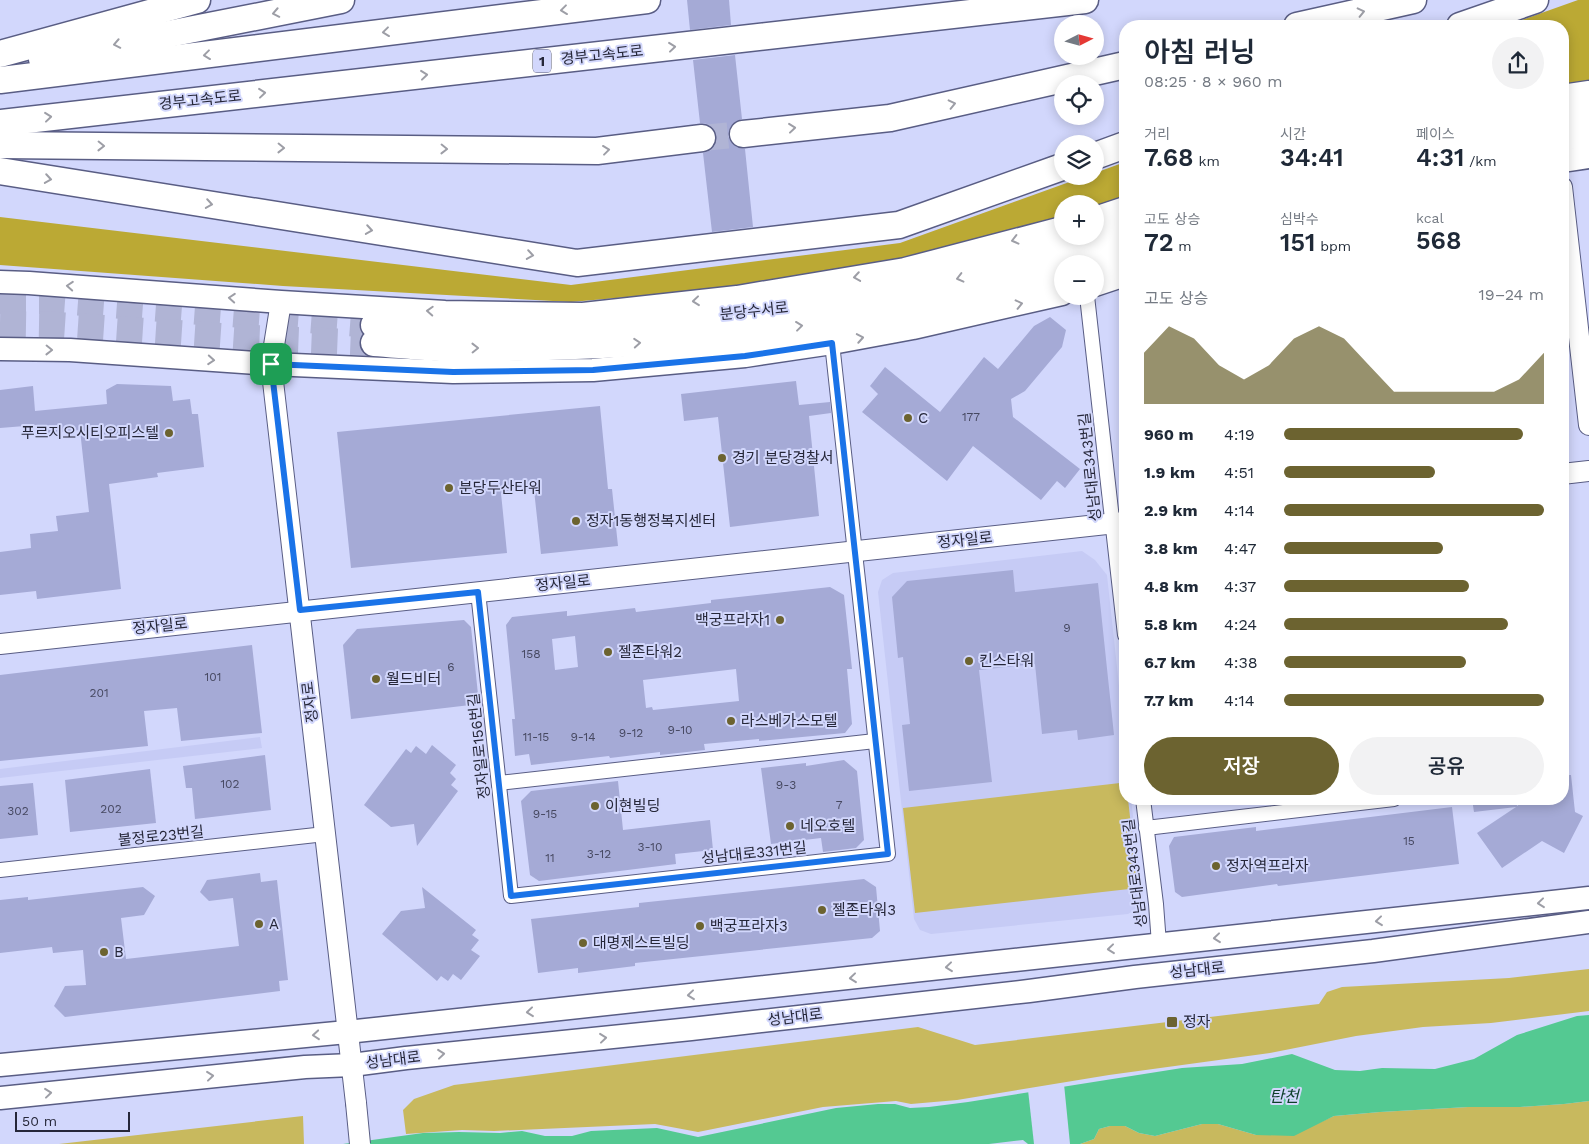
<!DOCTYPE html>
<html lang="ko">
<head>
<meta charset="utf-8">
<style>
	body { margin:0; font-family:"Work Sans","Noto Sans KR",sans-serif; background:#f2f2f3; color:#1f2937; height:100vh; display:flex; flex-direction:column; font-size:19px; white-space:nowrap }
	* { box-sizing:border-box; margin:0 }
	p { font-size:16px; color:#747a83 }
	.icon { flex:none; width:28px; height:28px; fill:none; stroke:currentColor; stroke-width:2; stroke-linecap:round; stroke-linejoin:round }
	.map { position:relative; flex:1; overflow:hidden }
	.drawer { position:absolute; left:1119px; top:20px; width:450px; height:785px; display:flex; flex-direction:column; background:#fff; border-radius:20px; box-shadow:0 2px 12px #0003 }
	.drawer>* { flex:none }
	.needle { width:32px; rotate:84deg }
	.controls { position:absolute; left:1054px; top:15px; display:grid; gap:10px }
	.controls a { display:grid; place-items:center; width:50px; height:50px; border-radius:50%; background:#fff; box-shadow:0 2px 12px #0003; font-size:25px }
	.scale { position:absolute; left:15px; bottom:12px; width:115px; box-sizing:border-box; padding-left:5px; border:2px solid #262739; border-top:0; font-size:14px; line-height:18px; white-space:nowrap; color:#262739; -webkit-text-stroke:4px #d2d7fc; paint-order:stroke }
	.pin { position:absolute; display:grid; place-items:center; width:42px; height:42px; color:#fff; margin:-21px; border-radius:10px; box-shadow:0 2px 8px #0006 }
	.round { display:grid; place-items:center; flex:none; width:52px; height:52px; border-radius:26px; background:#f2f2f3 }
	.headline { display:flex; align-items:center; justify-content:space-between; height:85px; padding:0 25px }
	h1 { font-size:28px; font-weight:600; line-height:38px }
	.metrics { display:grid; grid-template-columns:repeat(3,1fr); gap:8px; height:85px; padding:5px 25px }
	.metrics div { display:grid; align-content:center }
	.metrics b { font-size:25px; font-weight:600 }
	.metrics small { font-size:14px; font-weight:400 }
	.metrics p { font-size:14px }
	.chart { height:140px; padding:10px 25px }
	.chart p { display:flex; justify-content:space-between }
	.chart svg { width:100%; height:90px; margin-top:5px; fill:#6c6330; opacity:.7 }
	.button { display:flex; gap:10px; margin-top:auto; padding:10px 25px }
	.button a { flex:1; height:58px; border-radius:30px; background:#6c6330; color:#fff; font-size:20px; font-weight:600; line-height:58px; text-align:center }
	.button a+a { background:#f2f2f3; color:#1f2937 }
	ul { padding:0 25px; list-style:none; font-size:16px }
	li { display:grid; grid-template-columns:80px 60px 1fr; align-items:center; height:38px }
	li i { height:12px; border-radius:6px; background:#6c6330 }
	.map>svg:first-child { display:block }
	.built { fill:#c6cbf5 }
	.green { fill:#c8b95e }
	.forest { fill:#bba934 }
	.water { fill:#54c992 }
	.pier { fill:#d2d7fc }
	.building { fill:#a5aad6; fill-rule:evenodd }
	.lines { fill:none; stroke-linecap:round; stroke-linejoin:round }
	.highway-tunnel { stroke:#b0b4d5; stroke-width:26; stroke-dasharray:26 13; stroke-linecap:butt }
	.street-casing { stroke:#595d84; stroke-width:16 }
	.secondary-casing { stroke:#595d84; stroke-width:22 }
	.primary-casing { stroke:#595d84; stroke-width:25 }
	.highway-casing { stroke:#595d84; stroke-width:29 }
	.street { stroke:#fff; stroke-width:14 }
	.secondary { stroke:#fff; stroke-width:20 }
	.primary { stroke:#fff; stroke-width:22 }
	.highway { stroke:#fff; stroke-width:26 }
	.secondary-bridge-casing { stroke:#595d84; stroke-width:22; stroke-linecap:butt }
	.secondary-bridge { stroke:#fff; stroke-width:20 }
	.oneway { stroke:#9d9ea6 }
	.route-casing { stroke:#fff; stroke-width:10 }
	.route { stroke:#1a73e8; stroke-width:6 }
	.poi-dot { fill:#6c6330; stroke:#d2d7fc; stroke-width:2 }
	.labels { text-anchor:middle; stroke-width:4; stroke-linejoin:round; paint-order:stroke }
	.number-label { font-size:12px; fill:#464860 }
	.shield { fill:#d2d7fc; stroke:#5a5c74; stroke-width:1 }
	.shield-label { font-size:14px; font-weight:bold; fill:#262739 }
	.street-label { font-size:15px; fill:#262739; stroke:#d2d7fc }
	.poi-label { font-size:15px; fill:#262739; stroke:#d2d7fc; text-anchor:start }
	.water-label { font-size:16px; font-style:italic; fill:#0d3f29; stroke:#d2d7fc }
</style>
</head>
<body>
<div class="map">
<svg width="1589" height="1144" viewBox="0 0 1589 1144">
	<rect width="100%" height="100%" fill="#d2d7fc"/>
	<!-- built -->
	<g class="built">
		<polygon points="1082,551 1095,560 1107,575 1125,741 1125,799 1131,799 1143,898 1136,909 1128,914 931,934 920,930 914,919 878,592 882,580 893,573"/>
		<polygon points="260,737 262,748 0,778 0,769"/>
	</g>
	<!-- green -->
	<g class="green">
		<polygon points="1120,783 1125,791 1125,799 1128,799 1138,888 915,913 903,808"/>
		<polygon points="1589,969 1589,1011 1491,1023 1423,1027 1356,1036 1270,1053 1109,1075 957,1100 911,1104 896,1101 823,1107 698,1132 655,1124 494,1131 462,1130 406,1134 403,1110 414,1099 454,1085 918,1027 975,1045 1319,1004 1327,992 1342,987 1509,978"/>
		<polygon points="1589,1101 1589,1144 1080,1144 1094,1139 1099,1129 1110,1126 1125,1126 1139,1133 1155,1136 1202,1124 1218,1124 1256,1135 1314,1125 1334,1116 1380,1112 1468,1107 1520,1107 1564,1104"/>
		<polygon points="303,1116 304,1144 59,1144"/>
	</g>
	<!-- forest -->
	<g class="forest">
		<polygon points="1578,0 1589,0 1589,81 1563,86 1562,26 1505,26"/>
		<polygon points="1125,162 1125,197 1095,207 1095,204 1062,204 1062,218 903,262 729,288 571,302 283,286 0,265 0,217 571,285 900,243 1086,176 1095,176 1095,173"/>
	</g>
	<!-- water -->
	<polygon class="water" points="1589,1015 1589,1101 1564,1104 1520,1107 1468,1107 1380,1112 1334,1116 1294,1136 1256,1135 1218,1124 1202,1124 1155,1136 1139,1133 1125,1126 1110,1126 1099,1129 1094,1139 1080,1144 1028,1144 1023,1140 989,1144 343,1144 423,1133 459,1132 500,1133 522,1131 545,1136 572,1136 591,1131 657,1128 698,1137 836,1108 878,1104 895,1104 910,1108 929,1107 968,1102 1182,1068 1242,1064 1292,1054 1335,1070 1360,1071 1382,1068 1435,1069 1474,1059 1517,1035 1577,1016"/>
	<!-- pier -->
	<polygon class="pier" points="1064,1084 1070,1144 1034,1144 1028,1090"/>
	<!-- building -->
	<g class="building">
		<polygon points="687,0 729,0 731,25 690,30"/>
		<polygon points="735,55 742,119 735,122 730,128 728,136 731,142 737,147 745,149 753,227 712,232 703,153 711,150 716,143 717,137 714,129 707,124 700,123 693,60"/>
		<polygon points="1050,317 1066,330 1062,347 1025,391 1011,399 1013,417 1080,469 1065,488 1057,481 1041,500 973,446 947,481 862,412 878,394 870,386 885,367 940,412 984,357 998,369 1034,326"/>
		<polygon points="796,381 799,405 830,402 831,413 809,416 819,516 730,527 718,417 684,421 681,394"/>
		<polygon points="117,384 171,386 173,401 190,399 192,414 198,414 204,467 157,473 158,477 109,484 121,589 37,599 36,591 0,595 0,552 31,548 30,534 58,531 56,516 89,512 80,430 38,434 37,425 0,428 0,390 33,386 35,411 107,404 106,390"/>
		<polygon points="600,406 608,489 612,489 618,546 541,554 534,490 501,493 507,553 351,568 337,432"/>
		<polygon points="1013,570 1015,592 1098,583 1114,735 1078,740 1077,730 1042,734 1035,664 979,670 992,782 909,791 902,725 910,724 903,657 898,658 892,597 907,581"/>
		<path d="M830,587L844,595L852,669H847L852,724L845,733L759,741V739L704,744L705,750L660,755V752L610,758L609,756L531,765L529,754L515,756L512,719H515L506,625L512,617L567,611V616L635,608L636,612L711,603V600ZM575,636L578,667L555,670L552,639ZM736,669L739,701L653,710L652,707L646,708L643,680Z"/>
		<polygon points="464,620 471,627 479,704 351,719 343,645 357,629"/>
		<polygon points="252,645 262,733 181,741 177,708 144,711 148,746 0,761 0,675"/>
		<polygon points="432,745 456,765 450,773 456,779 451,785 458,791 417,846 414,824 391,827 364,805 406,749 411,753 416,746 426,754"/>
		<polygon points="265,755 271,810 195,819 192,788 186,788 183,766"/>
		<polygon points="844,760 857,771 864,840 856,848 823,852 821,838 771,844 761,768 806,763 806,766"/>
		<polygon points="150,769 156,823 70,832 65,780"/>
		<polygon points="1562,775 1571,775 1575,812 1583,816 1564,853 1542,841 1502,868 1477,833 1516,807 1474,812 1472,799 1516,799 1517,806 1527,799 1562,799"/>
		<polygon points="618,781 623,830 710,820 713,850 675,854 676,864 539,881 530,875 521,801 531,791"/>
		<polygon points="33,783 38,835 0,839 0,786"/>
		<polygon points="1452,807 1459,864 1278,886 1277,884 1182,897 1175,892 1169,846 1174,837 1256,827 1256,831"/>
		<polygon points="260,873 261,882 277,880 288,980 279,981 280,991 65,1017 54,1006 65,986 86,985 83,950 53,953 52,947 0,953 0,900 28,897 28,900 143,887 155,896 144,915 121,918 126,959 239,946 233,898 209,901 200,892 207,880"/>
		<polygon points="864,879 876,887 880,931 872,938 635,963 635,966 578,973 578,968 538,973 531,919 639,907 639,903"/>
		<polygon points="422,887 476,930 472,935 479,940 471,950 480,956 461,980 453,974 448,981 441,976 437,981 382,934 401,911 425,908"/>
	</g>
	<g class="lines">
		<!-- highway-tunnel -->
		<g class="highway-tunnel">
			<polyline points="702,138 743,134"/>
			<polyline points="0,301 56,301 374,325"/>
			<polyline points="0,324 58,325 252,338 374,343"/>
		</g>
		<!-- street casing -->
		<g class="street-casing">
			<g id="street">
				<polyline points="1087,296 1125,635"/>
				<polyline points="478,592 511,896 888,854 832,343"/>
				<polyline points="499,783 875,741"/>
				<polyline points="1143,799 1156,904 1159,944"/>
				<polyline points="1146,828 1394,799"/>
				<polyline points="0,870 325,834"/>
			</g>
		</g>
		<!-- secondary casing -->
		<g class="secondary-casing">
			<g id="secondary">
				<polyline points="1562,187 1589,425"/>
				<polyline points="281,302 271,364 356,1103"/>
				<polyline points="1562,474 1589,471"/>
				<polyline points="0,644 1125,522"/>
			</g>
		</g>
		<!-- primary casing -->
		<g class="primary-casing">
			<g id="primary">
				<polyline points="1562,96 1589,92"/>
				<polyline points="1562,161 1589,157"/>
				<polyline points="1095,218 1125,208"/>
				<polyline points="0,282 29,283 281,302 445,312 583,314 737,297 905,269 1062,228"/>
				<polyline points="1095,285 1125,275"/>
				<polyline points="0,349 70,350 271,364 453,372 593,370 745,356 832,343 913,328 1062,294"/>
				<polyline points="0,1065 347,1032 1589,898"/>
				<polyline points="0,1098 305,1067 352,1065 406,1058 691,1029 1029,991 1135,977 1373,951 1589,922"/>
			</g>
		</g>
		<!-- highway casing -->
		<g class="highway-casing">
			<g id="highway">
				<polyline points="1297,26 1413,0"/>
				<polyline points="1460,26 1535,0"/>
				<polyline points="0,54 197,0"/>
				<polyline points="42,59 341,0"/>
				<polyline points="0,80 647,0"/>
				<polyline points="1562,118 1589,114"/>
				<polyline points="0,123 1085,0"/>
				<polyline points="743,134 890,118 1125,65"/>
				<polyline points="1562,137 1589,134"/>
				<polyline points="0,145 597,151 702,138"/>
				<polyline points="1095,156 1125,145"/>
				<polyline points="0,171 577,263 899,225 1062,167"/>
				<polyline points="1084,264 1125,251"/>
				<polyline points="374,325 589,328 803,306 921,288 1028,261 1125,232"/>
				<path d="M374,343C401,345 429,348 457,349C487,350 517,347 548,347C719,343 898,320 1062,270"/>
			</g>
		</g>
		<!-- street -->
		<use href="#street" class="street"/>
		<!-- secondary -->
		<use href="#secondary" class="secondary"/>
		<!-- primary -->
		<use href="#primary" class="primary"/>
		<!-- highway -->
		<use href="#highway" class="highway"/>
		<!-- secondary-bridge casing -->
		<g class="secondary-bridge-casing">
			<polyline id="secondary-bridge" points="356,1103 360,1144"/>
		</g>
		<!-- secondary-bridge -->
		<use href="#secondary-bridge" class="secondary-bridge"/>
	</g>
	<!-- one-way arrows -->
	<defs><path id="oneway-chevron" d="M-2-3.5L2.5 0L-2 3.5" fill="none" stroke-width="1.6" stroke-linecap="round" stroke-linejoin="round" transform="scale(1.25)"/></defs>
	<g class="oneway">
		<use href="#oneway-chevron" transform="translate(564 10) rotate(173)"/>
		<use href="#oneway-chevron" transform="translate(1361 12) rotate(-13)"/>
		<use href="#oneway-chevron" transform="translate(276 13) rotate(169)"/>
		<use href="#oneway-chevron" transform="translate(386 32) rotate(173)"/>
		<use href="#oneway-chevron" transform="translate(117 44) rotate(169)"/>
		<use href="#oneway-chevron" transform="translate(672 47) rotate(-6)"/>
		<use href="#oneway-chevron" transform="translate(207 55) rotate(173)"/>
		<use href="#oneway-chevron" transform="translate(424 75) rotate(-6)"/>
		<use href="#oneway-chevron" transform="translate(262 93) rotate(-6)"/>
		<use href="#oneway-chevron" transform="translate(952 104) rotate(-13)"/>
		<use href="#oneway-chevron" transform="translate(48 117) rotate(-6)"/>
		<use href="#oneway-chevron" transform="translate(792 128) rotate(-6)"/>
		<use href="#oneway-chevron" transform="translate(101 146) rotate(1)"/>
		<use href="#oneway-chevron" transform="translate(281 148) rotate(1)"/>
		<use href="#oneway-chevron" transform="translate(444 149) rotate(1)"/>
		<use href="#oneway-chevron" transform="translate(606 150) rotate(-7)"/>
		<use href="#oneway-chevron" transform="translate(48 179) rotate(9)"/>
		<use href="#oneway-chevron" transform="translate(209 204) rotate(9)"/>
		<use href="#oneway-chevron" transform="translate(369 230) rotate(9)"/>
		<use href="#oneway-chevron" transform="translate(1015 240) rotate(166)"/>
		<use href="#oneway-chevron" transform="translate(530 255) rotate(9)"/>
		<use href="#oneway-chevron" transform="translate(857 277) rotate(171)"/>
		<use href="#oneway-chevron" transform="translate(960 278) rotate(166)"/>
		<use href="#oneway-chevron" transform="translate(70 286) rotate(-176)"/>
		<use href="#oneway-chevron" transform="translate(232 298) rotate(-176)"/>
		<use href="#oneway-chevron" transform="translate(696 301) rotate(174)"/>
		<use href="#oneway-chevron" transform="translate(1019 304) rotate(-13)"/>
		<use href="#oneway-chevron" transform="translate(430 311) rotate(-177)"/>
		<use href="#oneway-chevron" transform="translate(799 326) rotate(-7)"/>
		<use href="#oneway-chevron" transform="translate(860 338) rotate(-10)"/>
		<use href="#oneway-chevron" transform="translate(637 343) rotate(-4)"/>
		<use href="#oneway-chevron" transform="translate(475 348) rotate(-1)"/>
		<use href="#oneway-chevron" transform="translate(49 350) rotate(1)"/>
		<use href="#oneway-chevron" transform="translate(211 360) rotate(4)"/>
		<use href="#oneway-chevron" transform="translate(1541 903) rotate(174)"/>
		<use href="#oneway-chevron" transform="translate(1379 921) rotate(174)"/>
		<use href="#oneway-chevron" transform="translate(1217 938) rotate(174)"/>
		<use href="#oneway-chevron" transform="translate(1111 949) rotate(174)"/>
		<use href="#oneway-chevron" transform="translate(949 967) rotate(174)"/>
		<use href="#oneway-chevron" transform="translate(853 978) rotate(174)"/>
		<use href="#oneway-chevron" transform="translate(691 995) rotate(174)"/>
		<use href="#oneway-chevron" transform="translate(530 1012) rotate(174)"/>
		<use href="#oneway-chevron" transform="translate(316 1035) rotate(175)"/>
		<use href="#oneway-chevron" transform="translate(603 1038) rotate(-6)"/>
		<use href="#oneway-chevron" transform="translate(441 1054) rotate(-6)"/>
		<use href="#oneway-chevron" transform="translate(210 1076) rotate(-6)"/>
		<use href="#oneway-chevron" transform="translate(48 1093) rotate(-6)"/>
	</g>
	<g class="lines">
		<!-- route casing -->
		<g class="route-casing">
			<polygon id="route" points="832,343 888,854 511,896 478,592 300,610 271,364 453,372 593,370 745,356"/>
		</g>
		<!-- route -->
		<use href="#route" class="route"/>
	</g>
	<!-- markers -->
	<g class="poi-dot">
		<circle cx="908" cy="418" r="5"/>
		<circle cx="169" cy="433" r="5"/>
		<circle cx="722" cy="458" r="5"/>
		<circle cx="449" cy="488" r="5"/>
		<circle cx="576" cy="521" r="5"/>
		<circle cx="780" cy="620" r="5"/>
		<circle cx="608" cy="652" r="5"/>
		<circle cx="969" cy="661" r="5"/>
		<circle cx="376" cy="679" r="5"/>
		<circle cx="731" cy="721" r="5"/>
		<circle cx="595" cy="806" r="5"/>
		<circle cx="790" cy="826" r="5"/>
		<circle cx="1216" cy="866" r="5"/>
		<circle cx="822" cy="910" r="5"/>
		<circle cx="259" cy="924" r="5"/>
		<circle cx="700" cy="926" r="5"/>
		<circle cx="583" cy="943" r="5"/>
		<circle cx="104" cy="952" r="5"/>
		<rect x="1166" y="1016" width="12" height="12" rx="2.5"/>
	</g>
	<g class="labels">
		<!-- number labels -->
		<g class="number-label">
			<text x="971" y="421">177</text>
			<text x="1067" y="632">9</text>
			<text x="531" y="658">158</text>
			<text x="451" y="671">6</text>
			<text x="213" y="681">101</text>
			<text x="99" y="697">201</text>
			<text x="680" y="734">9-10</text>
			<text x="631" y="737">9-12</text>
			<text x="536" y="741">11-15</text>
			<text x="583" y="741">9-14</text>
			<text x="230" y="788">102</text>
			<text x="786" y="789">9-3</text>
			<text x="839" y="809">7</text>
			<text x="111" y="813">202</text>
			<text x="18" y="815">302</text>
			<text x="545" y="818">9-15</text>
			<text x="1409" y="845">15</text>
			<text x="650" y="851">3-10</text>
			<text x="599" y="858">3-12</text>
			<text x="550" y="862">11</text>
		</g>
		<!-- shield labels -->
		<rect class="shield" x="533" y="49.5" width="18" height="23" rx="4"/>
		<g class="shield-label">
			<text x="542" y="66">1</text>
		</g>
		<!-- street labels -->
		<g class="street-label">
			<text transform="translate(602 55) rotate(-6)" y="5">경부고속도로</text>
			<text transform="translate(200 100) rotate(-6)" y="5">경부고속도로</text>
			<text transform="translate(754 311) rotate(-6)" y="5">분당수서로</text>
			<text transform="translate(1090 467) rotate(-96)" y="5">성남대로343번길</text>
			<text transform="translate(965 540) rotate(-6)" y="5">정자일로</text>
			<text transform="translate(563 583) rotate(-6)" y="5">정자일로</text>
			<text transform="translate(160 626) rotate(-6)" y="5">정자일로</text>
			<text transform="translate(310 702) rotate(-97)" y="5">정자로</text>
			<text transform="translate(479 746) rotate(-96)" y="5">정자일로156번길</text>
			<text transform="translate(161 836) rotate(-6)" y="5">불정로23번길</text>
			<text transform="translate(754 853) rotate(-6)" y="5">성남대로331번길</text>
			<text transform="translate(1135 873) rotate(-97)" y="5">성남대로343번길</text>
			<text transform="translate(1197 970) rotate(-6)" y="5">성남대로</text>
			<text transform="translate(795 1017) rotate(-7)" y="5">성남대로</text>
			<text transform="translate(393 1060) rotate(-7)" y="5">성남대로</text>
		</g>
		<!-- poi labels -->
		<g class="poi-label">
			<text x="918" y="423">C</text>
			<text x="159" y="438" text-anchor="end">푸르지오시티오피스텔</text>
			<text x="732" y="463">경기 분당경찰서</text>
			<text x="459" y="493">분당두산타워</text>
			<text x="586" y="526">정자1동행정복지센터</text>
			<text x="770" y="625" text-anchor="end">백궁프라자1</text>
			<text x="618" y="657">젤존타워2</text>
			<text x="979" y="666">킨스타워</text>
			<text x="386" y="684">월드비터</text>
			<text x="741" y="726">라스베가스모텔</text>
			<text x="605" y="811">이현빌딩</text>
			<text x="800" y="831">네오호텔</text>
			<text x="1226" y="871">정자역프라자</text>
			<text x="832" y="915">젤존타워3</text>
			<text x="269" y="929">A</text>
			<text x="710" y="931">백궁프라자3</text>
			<text x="593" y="948">대명제스트빌딩</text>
			<text x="114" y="957">B</text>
			<text x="1183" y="1027">정자</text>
		</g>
		<!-- water labels -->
		<g class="water-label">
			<text x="1284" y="1102">탄천</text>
		</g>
	</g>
</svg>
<div class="controls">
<a><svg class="needle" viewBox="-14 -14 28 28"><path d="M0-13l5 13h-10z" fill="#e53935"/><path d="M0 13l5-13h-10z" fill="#747a83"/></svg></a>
<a><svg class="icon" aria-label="locate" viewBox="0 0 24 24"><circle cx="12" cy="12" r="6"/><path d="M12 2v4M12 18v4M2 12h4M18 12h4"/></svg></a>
<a><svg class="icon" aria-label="layers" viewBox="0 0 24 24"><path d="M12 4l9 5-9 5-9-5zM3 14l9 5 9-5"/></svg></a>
<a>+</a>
<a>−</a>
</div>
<div class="scale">50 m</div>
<div class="pin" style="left:271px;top:364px;background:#1e9e55"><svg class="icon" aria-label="arrive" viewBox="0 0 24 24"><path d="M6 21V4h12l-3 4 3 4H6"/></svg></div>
<section class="drawer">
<div class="headline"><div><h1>아침 러닝</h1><p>08:25 · 8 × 960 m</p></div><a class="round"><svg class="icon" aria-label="share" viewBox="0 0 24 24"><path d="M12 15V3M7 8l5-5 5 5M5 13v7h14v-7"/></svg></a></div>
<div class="metrics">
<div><p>거리</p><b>7.68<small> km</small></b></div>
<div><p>시간</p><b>34:41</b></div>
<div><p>페이스</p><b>4:31<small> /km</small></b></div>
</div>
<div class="metrics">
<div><p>고도 상승</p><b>72<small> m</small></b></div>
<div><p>심박수</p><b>151<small> bpm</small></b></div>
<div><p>kcal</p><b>568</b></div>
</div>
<div class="chart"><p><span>고도 상승</span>19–24 m</p>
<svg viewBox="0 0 160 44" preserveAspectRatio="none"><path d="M0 44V19L10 6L20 12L30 25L40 32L50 25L60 12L70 6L80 12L90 25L100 38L110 38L120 38L130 38L140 38L150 32L160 19V44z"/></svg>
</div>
<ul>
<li><b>960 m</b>4:19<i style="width:92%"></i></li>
<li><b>1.9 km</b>4:51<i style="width:58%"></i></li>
<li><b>2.9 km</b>4:14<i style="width:100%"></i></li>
<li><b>3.8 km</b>4:47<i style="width:61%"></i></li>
<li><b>4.8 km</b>4:37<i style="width:71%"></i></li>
<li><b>5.8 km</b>4:24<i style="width:86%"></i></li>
<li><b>6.7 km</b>4:38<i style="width:70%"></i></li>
<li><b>7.7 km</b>4:14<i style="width:100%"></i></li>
</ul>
<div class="button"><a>저장</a><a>공유</a></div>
</section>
</div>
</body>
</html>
